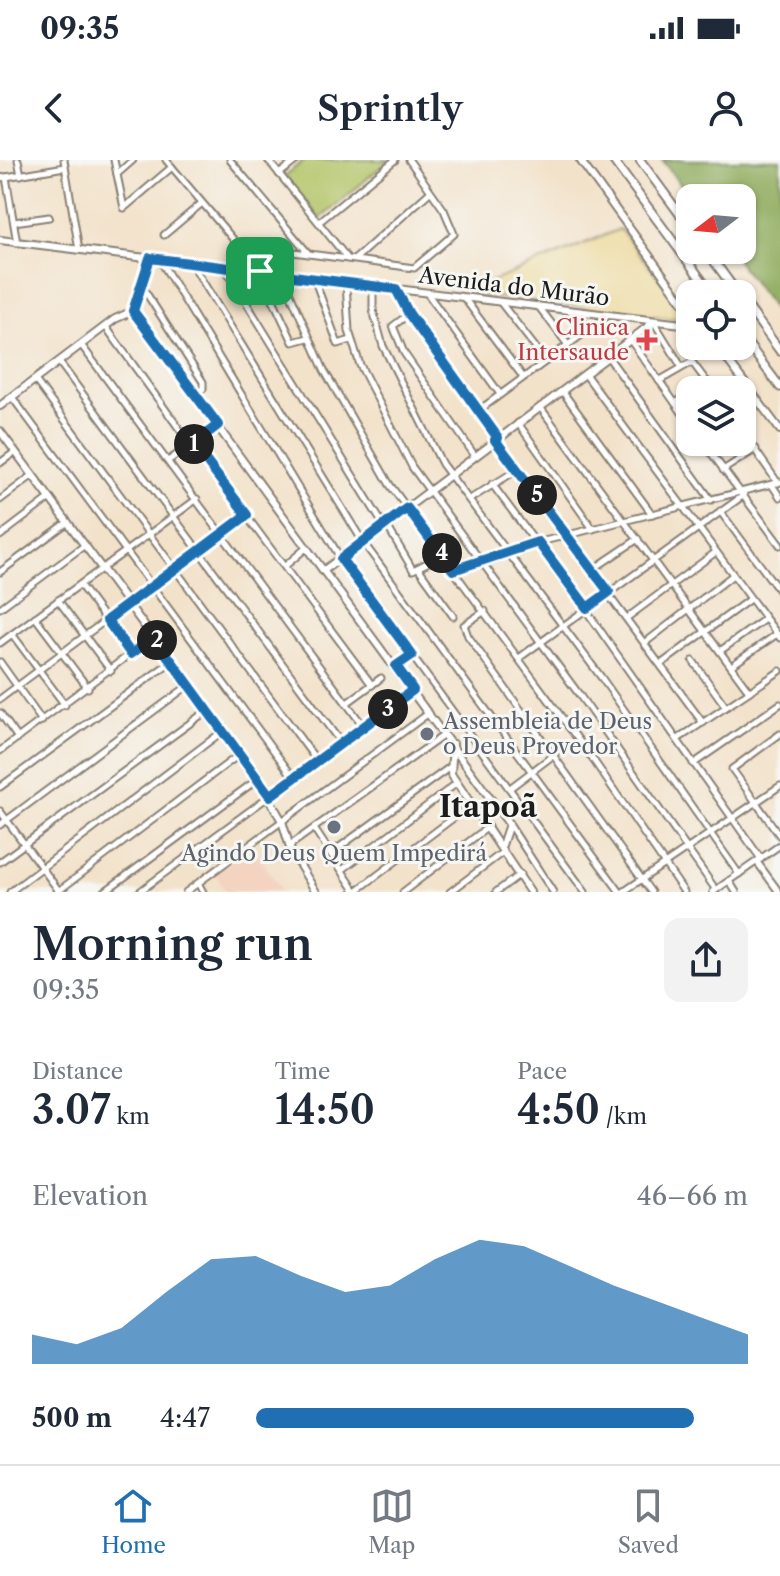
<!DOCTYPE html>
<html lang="en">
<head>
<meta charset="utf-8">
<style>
	body { margin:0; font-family:"Libre Caslon Text",serif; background:#f2f2f3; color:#1f2937; height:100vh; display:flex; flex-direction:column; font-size:30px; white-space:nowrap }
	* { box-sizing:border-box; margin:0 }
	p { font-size:26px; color:#747a83 }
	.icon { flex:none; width:44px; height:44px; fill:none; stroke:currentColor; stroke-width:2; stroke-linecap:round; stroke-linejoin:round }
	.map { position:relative; height:732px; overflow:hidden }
	.panel { display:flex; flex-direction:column; background:#fff; flex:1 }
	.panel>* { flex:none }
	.needle { width:52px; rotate:254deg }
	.fabs { position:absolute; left:676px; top:24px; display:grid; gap:16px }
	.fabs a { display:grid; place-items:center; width:80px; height:80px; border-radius:16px; background:#fff; box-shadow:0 2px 6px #0004; font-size:40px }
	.pin { position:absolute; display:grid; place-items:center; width:68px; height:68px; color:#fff; margin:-34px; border-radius:16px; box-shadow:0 4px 12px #0006 }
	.km { position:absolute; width:40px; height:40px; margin:-20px; border-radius:50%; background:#222; color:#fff; font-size:22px; line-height:40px; text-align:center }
	.round { display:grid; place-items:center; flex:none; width:84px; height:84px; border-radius:16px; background:#f2f2f3 }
	.head { display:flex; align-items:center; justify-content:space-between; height:136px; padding:0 32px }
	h1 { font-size:44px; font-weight:600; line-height:60px }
	.figures { display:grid; grid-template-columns:repeat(3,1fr); gap:12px; height:136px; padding:8px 32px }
	.figures div { display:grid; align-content:center }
	.figures b { font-size:40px; font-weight:600 }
	.figures small { font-size:22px; font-weight:400 }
	.figures p { font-size:22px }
	.chart { height:224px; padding:16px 32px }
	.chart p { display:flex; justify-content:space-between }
	.chart svg { width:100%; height:144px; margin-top:8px; fill:#1f6fb2; opacity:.7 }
	ul { padding:0 32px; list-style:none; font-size:26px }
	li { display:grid; grid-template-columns:128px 96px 1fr; align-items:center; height:60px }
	li i { height:20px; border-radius:10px; background:#1f6fb2 }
	.status { display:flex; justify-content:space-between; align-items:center; height:56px; padding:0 40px; background:#fff; direction:ltr }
	.status svg { height:22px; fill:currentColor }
	header { display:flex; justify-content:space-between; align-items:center; height:104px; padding:0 32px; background:#fff; font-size:36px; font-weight:600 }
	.tabs { display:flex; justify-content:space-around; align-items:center; height:112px; border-top:2px solid #e0e1e3; background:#fff; font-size:22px; color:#747a83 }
	.tabs a { display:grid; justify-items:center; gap:4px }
	.tabs .current { color:#1f6fb2 }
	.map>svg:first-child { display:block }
	.built { fill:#f4d3c0 }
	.green { fill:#b3c467; stroke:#687042; stroke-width:2 }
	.forest { fill:#8eaa5c; stroke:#55633c; stroke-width:2 }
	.sand { fill:#eeda9e; stroke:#857b5d; stroke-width:2 }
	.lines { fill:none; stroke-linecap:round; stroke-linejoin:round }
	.street-casing { stroke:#887f73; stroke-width:9 }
	.secondary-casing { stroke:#887f73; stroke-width:10 }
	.primary-casing { stroke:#887f73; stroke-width:11 }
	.street { stroke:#fff; stroke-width:5 }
	.secondary { stroke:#fff; stroke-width:6 }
	.primary { stroke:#fff; stroke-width:7 }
	.route-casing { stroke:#fff; stroke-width:16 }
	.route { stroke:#1f6fb2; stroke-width:10 }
	.health-dot { fill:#e0444e; stroke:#f6f6f2; stroke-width:3 }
	.worship-dot { fill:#6b7280; stroke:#f6f6f2; stroke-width:3 }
	.labels { text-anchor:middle; stroke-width:6; stroke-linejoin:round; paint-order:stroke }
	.street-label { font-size:22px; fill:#1c1c1c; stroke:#f6f6f2 }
	.health-label { font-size:22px; fill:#be3a42; stroke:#f6f6f2; text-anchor:end }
	.worship-label { font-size:22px; fill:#5b616d; stroke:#f6f6f2; text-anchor:start }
	.district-label { font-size:30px; font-weight:bold; fill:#1c1c1c; stroke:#f6f6f2 }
</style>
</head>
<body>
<div class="status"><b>09:35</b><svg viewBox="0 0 49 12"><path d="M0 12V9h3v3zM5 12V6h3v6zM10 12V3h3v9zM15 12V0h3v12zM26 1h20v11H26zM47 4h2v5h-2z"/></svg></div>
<header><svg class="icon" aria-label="back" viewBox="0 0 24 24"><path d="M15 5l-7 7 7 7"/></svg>Sprintly<svg class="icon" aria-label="person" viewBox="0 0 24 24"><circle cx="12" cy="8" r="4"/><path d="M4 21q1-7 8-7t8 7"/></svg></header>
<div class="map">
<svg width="780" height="732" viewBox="0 0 780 732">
	<rect width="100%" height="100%" fill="#f6f6f2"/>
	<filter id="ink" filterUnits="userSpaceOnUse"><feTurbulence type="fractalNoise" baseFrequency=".0125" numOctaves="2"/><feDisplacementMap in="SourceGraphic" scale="16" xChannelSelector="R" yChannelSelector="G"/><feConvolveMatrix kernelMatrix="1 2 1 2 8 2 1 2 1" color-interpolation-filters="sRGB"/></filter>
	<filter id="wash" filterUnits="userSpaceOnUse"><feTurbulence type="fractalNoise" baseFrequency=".006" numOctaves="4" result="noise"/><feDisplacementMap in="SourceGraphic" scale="32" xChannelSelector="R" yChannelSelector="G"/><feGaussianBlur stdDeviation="1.8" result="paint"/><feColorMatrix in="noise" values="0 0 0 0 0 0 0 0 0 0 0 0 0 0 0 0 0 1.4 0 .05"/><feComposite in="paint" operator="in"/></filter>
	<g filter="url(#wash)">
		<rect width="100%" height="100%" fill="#f3e2ca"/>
		<!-- built -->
		<polygon class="built" points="254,686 281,731 226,732 215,713"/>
		<!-- green -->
		<polygon class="green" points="304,0 389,0 320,59 285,16"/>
		<!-- forest -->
		<polygon class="forest" points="662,0 780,0 780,158 729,90 742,90 742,38 691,38"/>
		<!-- sand -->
		<polygon class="sand" points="620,69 689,157 679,159 471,134 471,130"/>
	</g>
	<g filter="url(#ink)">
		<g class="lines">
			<!-- street casing -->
			<g class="street-casing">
				<g id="street">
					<polyline points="18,0 21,15"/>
					<polyline points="64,0 79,90"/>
					<polyline points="114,0 124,48 172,7"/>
					<polyline points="166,0 238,85 348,99"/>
					<polyline points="230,0 308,93"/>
					<polyline points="268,0 348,99 414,108 454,74 444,50 409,0"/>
					<polyline points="117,14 133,0"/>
					<polyline points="279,14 297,0"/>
					<polyline points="6,17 17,83"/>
					<polyline points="0,18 65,7"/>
					<polyline points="14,62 49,57"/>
					<polyline points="319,62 395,0"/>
					<polyline points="164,75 202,43"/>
					<polyline points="355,99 430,32"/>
					<polyline points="160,100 341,399 585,732"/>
					<polyline points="192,104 363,382 620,732"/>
					<polyline points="225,108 384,366"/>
					<polyline points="260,112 293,182 308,178"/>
					<polyline points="282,115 324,210 390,325 594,601 684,732"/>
					<polyline points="314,118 338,184 351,180"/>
					<polyline points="346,123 349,171 360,205 412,307 578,533 716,730"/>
					<polyline points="373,126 373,150 383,186 442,304 601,517 739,714"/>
					<polyline points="143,128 203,222 203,229 194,234"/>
					<polyline points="396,129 409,154 498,278"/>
					<polyline points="427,133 500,234"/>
					<polyline points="464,138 523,217"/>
					<polyline points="501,143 546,201"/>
					<polyline points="539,147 568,185"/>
					<polyline points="578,153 589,169"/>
					<polyline points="409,154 393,166 404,193 475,296"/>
					<polyline points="654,162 681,206"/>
					<polyline points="106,167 191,285"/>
					<polyline points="631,181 690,264"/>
					<polyline points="82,186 364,567"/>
					<polyline points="609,198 711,340"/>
					<polyline points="59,202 341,583"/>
					<polyline points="585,214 780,478"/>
					<polyline points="35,220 317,601"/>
					<polyline points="659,221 692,202 713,230"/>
					<polyline points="696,230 708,222"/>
					<polyline points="562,231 652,354"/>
					<polyline points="12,237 294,618"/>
					<polyline points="675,243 690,234"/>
					<polyline points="540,247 749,531"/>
					<polyline points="478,251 606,157"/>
					<polyline points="518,263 593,369"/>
					<polyline points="742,271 778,323"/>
					<polyline points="495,281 703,563"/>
					<polyline points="703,282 780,385"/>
					<polyline points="193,284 372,525"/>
					<polyline points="707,288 716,282"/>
					<polyline points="168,301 218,265"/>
					<polyline points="0,303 15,292"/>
					<polyline points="723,310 756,289"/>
					<polyline points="492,324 536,383"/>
					<polyline points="772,325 780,337"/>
					<polyline points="470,339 517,310"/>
					<polyline points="0,340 33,315"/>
					<polyline points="720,351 780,432"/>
					<polyline points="386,364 413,410 443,395"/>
					<polyline points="0,376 50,338"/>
					<polyline points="538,382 761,699"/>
					<polyline points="285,406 306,388"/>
					<polyline points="419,409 453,456"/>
					<polyline points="453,410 508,390 780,322"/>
					<polyline points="592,410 638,379"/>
					<polyline points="0,412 68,362"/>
					<polyline points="80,425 131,494"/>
					<polyline points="58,440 111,511"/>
					<polyline points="0,448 85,385"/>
					<polyline points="485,451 464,465 468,476 651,732"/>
					<polyline points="35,457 88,528"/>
					<polyline points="628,457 716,392"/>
					<polyline points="12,474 65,545"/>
					<polyline points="646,482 733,415"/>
					<polyline points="0,483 197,339"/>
					<polyline points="720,491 765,459"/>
					<polyline points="519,498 744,335"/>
					<polyline points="693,501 726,547"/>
					<polyline points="0,502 42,561"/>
					<polyline points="661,504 750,439"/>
					<polyline points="396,506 412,495"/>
					<polyline points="731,506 777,474"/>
					<polyline points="0,539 247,355"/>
					<polyline points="347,543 381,518"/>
					<polyline points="0,553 18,578"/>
					<polyline points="780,574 732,609 780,676"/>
					<polyline points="678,579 780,511"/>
					<polyline points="0,591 153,477"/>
					<polyline points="693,604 780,544"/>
					<polyline points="0,627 172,501"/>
					<polyline points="510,628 555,594"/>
					<polyline points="0,651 59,731"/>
					<polyline points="509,664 553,732"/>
					<polyline points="0,665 189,525"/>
					<polyline points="315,670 356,732"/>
					<polyline points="289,686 444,575"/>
					<polyline points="330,694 450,607"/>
					<polyline points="0,702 208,550"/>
					<polyline points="757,702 779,732"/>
					<polyline points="342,710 457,623"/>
					<polyline points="729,721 736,732"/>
					<polyline points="10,732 223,571"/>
					<polyline points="57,732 240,594"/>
					<polyline points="104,732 258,619"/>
					<polyline points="139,732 412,531"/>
					<polyline points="186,732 198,723"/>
					<polyline points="203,732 198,723 429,553"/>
					<polyline points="355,732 472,644"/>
					<polyline points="403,732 488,667"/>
					<polyline points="450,732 503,692"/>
					<polyline points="496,732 520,714"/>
					<polyline points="623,732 780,626"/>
					<polyline points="713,732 780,685"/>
				</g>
			</g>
			<!-- secondary casing -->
			<g class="secondary-casing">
				<g id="secondary">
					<polyline points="580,0 690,152"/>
					<polyline points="0,80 690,165"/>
					<polyline points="133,151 509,664 502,685"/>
					<polyline points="133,151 150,98"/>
					<polyline points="717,186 780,270"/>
					<polyline points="0,246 115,159 133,151"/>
					<polyline points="0,271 258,619 282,661 291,691 316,732"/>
					<polyline points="323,411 654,162"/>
					<polyline points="453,584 451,614 530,732"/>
				</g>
			</g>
			<!-- primary casing -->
			<g class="primary-casing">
				<g id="primary">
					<polyline points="613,0 712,134"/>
					<polyline points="640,0 690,68"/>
					<polyline points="706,90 738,134"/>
					<polyline points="742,139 780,191"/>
					<polyline points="742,176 780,227"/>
				</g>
			</g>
			<!-- street -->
			<use href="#street" class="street"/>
			<!-- secondary -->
			<use href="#secondary" class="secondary"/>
			<!-- primary -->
			<use href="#primary" class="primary"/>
		</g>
	</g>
	<g class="lines" filter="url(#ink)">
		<!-- route casing -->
		<g class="route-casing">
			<polygon id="route" points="150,98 396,129 409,154 498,278 495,280 609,432 587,448 538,382 453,410 407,348 341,399 412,495 396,506 413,530 270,636 154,477 131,494 107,460 247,355 193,284 218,265 133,151"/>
		</g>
		<!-- route -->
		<use href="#route" class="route"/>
	</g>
	<!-- markers -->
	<path class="health-dot" d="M643 168h8v8h8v8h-8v8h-8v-8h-8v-8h8z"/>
	<g class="worship-dot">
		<circle cx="427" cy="574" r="8"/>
		<circle cx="334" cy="667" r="8"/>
	</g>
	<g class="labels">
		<!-- street labels -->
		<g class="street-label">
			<text transform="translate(514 126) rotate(7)" y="8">Avenida do Murão</text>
		</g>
		<!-- health labels -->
		<g class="health-label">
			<text x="629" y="175">Clinica<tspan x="629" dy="25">Intersaude</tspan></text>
		</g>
		<!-- worship labels -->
		<g class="worship-label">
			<text x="443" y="569">Assembleia de Deus<tspan x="443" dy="25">o Deus Provedor</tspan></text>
			<text x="334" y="701" text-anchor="middle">Agindo Deus Quem Impedirá</text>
		</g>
		<!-- district labels -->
		<g class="district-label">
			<text x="488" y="657">Itapoã</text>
		</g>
	</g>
</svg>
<div class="fabs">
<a><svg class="needle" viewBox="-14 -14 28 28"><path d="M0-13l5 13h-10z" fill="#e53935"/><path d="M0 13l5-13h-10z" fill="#747a83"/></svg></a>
<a><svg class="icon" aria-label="locate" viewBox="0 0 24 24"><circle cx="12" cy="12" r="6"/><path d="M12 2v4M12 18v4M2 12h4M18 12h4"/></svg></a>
<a><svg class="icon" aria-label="layers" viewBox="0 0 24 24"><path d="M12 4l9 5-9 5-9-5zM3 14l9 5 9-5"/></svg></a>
</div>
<div class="pin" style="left:260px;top:111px;background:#1e9e55"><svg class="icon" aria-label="arrive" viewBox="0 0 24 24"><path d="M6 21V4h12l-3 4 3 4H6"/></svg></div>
<b class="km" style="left:194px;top:284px">1</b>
<b class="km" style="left:157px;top:480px">2</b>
<b class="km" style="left:388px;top:549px">3</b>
<b class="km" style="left:442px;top:393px">4</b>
<b class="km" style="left:537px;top:335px">5</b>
</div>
<section class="panel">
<div class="head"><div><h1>Morning run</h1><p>09:35</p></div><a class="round"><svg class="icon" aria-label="share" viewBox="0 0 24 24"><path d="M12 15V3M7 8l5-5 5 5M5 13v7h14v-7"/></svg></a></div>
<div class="figures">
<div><p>Distance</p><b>3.07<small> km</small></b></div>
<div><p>Time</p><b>14:50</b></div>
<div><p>Pace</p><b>4:50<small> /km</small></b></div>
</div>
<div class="chart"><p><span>Elevation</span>46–66 m</p>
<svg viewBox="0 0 160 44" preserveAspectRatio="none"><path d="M0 44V35L10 38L20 33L30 22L40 12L50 11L60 17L70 22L80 20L90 12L100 6L110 8L120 14L130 20L140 25L150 30L160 35V44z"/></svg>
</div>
<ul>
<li><b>500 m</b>4:47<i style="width:89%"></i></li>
</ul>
</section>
<nav class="tabs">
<a class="current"><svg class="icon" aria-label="home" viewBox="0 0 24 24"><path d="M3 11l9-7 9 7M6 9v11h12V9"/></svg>Home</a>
<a><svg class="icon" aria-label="map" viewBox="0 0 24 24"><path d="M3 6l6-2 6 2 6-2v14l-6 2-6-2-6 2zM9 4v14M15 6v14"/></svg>Map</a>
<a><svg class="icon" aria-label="saved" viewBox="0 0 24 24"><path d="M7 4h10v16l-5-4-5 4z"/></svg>Saved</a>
</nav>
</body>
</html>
